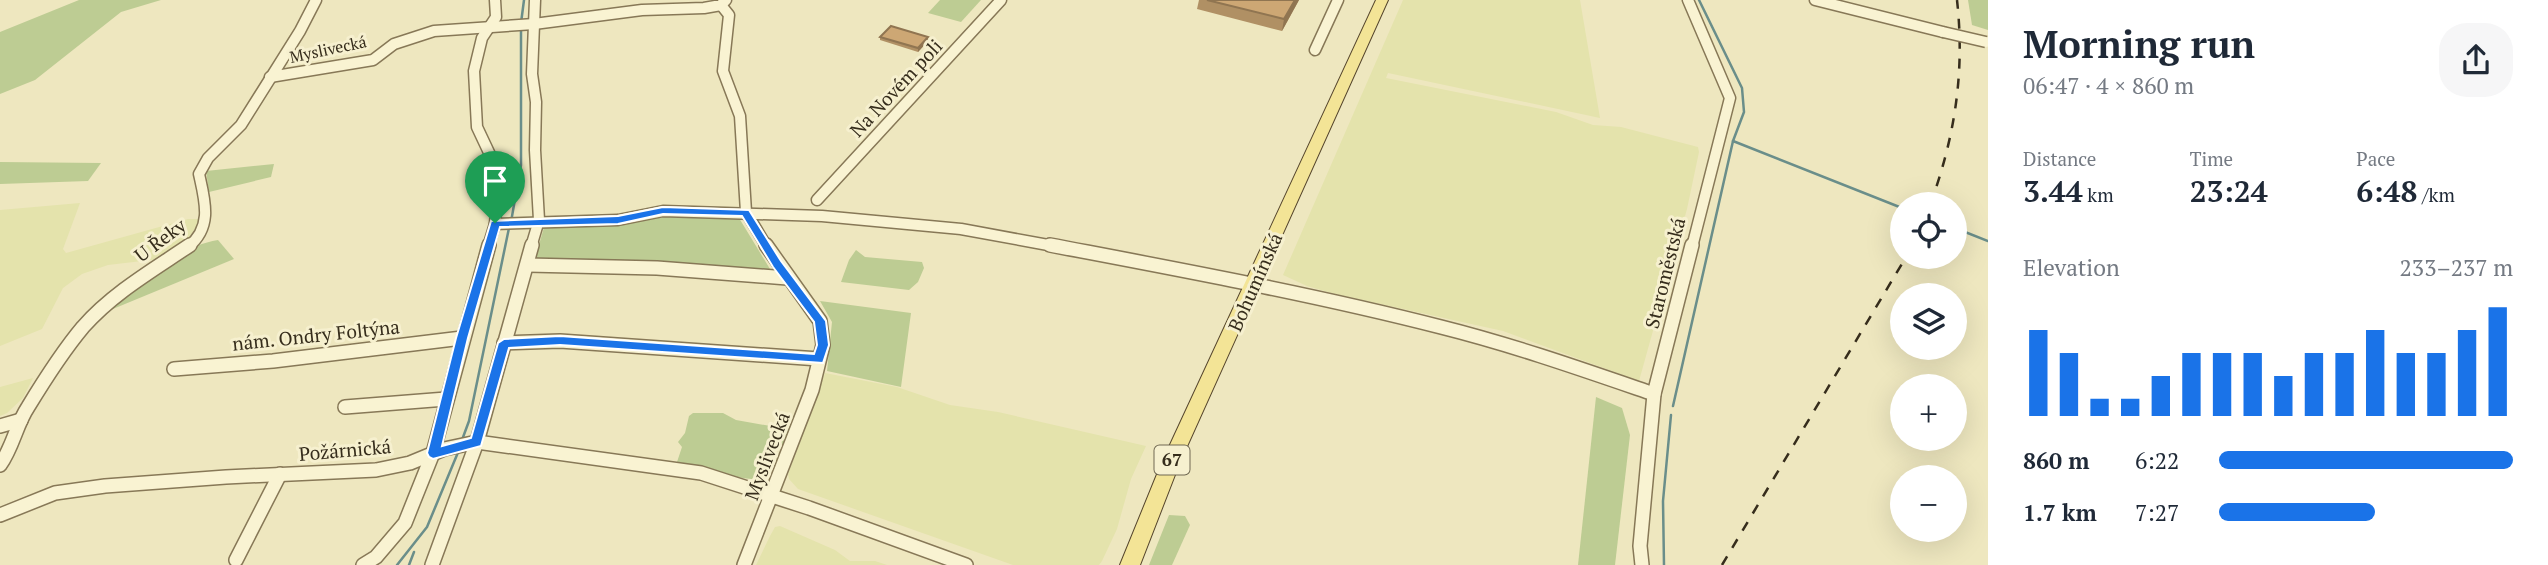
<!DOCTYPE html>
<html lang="en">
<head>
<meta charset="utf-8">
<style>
	body { margin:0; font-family:"PT Serif",serif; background:#f6f6f7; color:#1f2937; height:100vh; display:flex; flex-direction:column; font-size:26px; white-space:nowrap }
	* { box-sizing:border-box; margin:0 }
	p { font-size:23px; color:#747a83 }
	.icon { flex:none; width:38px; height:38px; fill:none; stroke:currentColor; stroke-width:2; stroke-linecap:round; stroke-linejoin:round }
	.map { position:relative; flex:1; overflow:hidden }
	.drawer { display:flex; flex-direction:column; background:#fff; width:560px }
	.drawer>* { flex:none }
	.buttons { position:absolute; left:1890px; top:192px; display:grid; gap:14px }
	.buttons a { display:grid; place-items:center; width:77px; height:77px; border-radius:50%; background:#fff; box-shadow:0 7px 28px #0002; font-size:35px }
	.pin { position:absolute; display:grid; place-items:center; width:60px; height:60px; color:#fff; margin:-72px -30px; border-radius:50% 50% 50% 0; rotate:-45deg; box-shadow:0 0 7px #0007 }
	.pin .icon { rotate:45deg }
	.round { display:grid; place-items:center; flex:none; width:74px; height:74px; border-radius:28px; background:#f6f6f7 }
	.headline { display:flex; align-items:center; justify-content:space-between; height:119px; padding:0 35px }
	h1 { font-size:38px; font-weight:700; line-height:52px }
	.stats { display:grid; grid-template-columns:repeat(3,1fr); gap:10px; height:119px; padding:7px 35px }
	.stats div { display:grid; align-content:center }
	.stats b { font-size:30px; font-weight:700 }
	.stats small { font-size:19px; font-weight:400 }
	.stats p { font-size:19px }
	.chart { height:196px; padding:14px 35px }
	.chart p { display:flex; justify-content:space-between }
	.chart svg { width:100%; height:126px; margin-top:7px; stroke:#1a73e8; stroke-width:6 }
	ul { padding:0 35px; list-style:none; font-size:23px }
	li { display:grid; grid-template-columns:112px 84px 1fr; align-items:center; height:52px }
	li i { height:18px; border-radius:9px; background:#1a73e8 }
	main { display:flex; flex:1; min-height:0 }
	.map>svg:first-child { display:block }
	.farmland { fill:#e4e3ac }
	.green { fill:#bdcc93 }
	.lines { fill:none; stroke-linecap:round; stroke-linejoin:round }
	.stream { stroke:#6a8e8a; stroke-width:2.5 }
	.minor-far1-casing { stroke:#877857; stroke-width:13 }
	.minor-casing { stroke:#877857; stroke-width:16 }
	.major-casing { stroke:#55452c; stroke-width:2 }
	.minor-far1 { stroke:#f9f3d2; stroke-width:10 }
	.minor { stroke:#f9f3d2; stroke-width:13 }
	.major { fill:#f3e496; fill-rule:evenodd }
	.rail { stroke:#362d1c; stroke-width:2.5; stroke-dasharray:10 10; stroke-linecap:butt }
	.minor-bridge-casing { stroke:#877857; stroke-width:13; stroke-linecap:butt }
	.minor-bridge { stroke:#f9f3d2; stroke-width:10 }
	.wall { fill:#b09064 }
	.shaded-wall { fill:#907551 }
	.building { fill:#cda774; stroke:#907551; stroke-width:2 }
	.route { fill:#1a73e8; stroke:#fff; stroke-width:2; fill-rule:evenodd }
	.labels { text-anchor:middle; stroke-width:6; stroke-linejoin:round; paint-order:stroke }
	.far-street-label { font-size:16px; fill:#362d1c; stroke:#f6f0cf }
	.shield { fill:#f6f0cf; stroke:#706852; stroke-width:2 }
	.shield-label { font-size:18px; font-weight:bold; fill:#362d1c }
	.street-label { font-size:19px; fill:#362d1c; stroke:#f6f0cf }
</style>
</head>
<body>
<main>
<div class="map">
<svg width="1988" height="565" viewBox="0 0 1988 565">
	<rect width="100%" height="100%" fill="#eee7bf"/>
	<!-- farmland -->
	<g class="farmland">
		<polygon points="1403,0 1580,0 1600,118 1388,73 1386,78 1556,112 1593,125 1621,127 1698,147 1699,152 1687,209 1639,381 1503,331 1335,294 1307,286 1283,275"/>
		<polygon points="80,203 63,249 66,253 188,219 199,219 200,221 185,244 159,259 108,265 82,274 63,288 42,329 0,346 0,210"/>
		<polygon points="825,373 897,387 950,405 998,412 1146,446 1131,479 1117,529 1102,561 1099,565 1013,565 798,489 789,479 788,474"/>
		<polygon points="33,378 23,398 7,413 0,416 0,387"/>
		<polygon points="780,526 835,550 850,561 875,561 887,565 756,565 770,536 775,527"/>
	</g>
	<!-- green -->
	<g class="green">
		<polygon points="79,0 161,0 121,12 35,80 0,94 0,32"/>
		<polygon points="940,0 981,0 961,22 928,13"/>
		<polygon points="1968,0 1988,0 1988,30 1972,25"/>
		<polygon points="0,162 101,163 88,181 0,184"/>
		<polygon points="274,164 271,177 209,192 206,171"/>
		<polygon points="679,215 739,218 770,269 761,273 534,262 545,224 623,223"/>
		<path d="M218,240L234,259L108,311C138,282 176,247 218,240Z"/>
		<polygon points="856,250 865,257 922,262 924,268 918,282 909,290 841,282 849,260"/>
		<polygon points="820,301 911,313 901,387 827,371 832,322"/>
		<polygon points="1596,397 1622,408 1630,435 1615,565 1578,565"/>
		<path d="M693,413H723L736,420L793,430L784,445L768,446L767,454L774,460C768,492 732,475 711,469C700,466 688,465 677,462L682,447L678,442L685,433L689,416Z"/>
		<polygon points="1169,515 1185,516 1190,525 1172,565 1149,565"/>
	</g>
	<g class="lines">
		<!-- stream -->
		<g class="stream">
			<polyline points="521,23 524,0"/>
			<polyline points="1733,141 1902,208"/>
			<polyline points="511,222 521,165 521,30"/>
			<polyline points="1955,228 1988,241"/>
			<polyline points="1673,406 1733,141 1744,112 1742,88 1699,0"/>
			<polyline points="462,440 469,421 509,228"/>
			<polyline points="397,565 427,527 459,450"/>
			<polyline points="409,565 414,552"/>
			<polyline points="1664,565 1663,501 1671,415"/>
		</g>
		<!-- minor-far1 casing -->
		<g class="minor-far1-casing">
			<g id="minor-far1">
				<polyline points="1688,0 1730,98 1692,247"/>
				<polyline points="1815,0 1943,32"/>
				<polyline points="721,5 729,15 723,71 740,116 746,212 767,247"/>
				<polyline points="1315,50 1338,0"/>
				<polyline points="270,77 373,60 394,44 434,31 534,24 642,10 704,8 721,5 726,0"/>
				<polyline points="817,200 1001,0"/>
				<polyline points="495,224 618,220 663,211 822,216 961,229 1059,247"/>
				<path d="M188,247C213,227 205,201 199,174L208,158L241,125L300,31L316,0"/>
				<polyline points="488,247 495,224 498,184 493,161 477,127 474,71 482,38 496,17 495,0"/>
				<polyline points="531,247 539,220 535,150 536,102 532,74 535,0"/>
			</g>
		</g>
		<!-- minor casing -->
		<g class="minor-casing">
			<g id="minor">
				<path d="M1050,245C1181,270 1312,294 1441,327C1513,345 1584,370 1654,394"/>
				<polyline points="528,265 657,268 787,278"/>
				<polyline points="504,343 560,341 819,359"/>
				<polyline points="174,369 273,361 462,338"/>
				<polyline points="345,407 446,399"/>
				<polyline points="0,426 21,420"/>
				<path d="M0,465C13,447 16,425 28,407C45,379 62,352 83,327C113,293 153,270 190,245"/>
				<polyline points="0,515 55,493 105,486 226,477 376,470 410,463 444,449 477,442 701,473 809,508 966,565"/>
				<polyline points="236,560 280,474"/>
				<polyline points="363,565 376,557 405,523 433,453 489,245"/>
				<polyline points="432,565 477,442 532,245"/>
				<polyline points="744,565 812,390 823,345 820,321 766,245"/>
				<polyline points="1642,565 1640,546 1654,394 1692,245"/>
			</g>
		</g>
		<!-- major casing -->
		<g class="major-casing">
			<polygon id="major" points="1376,0 1388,0 1180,462 1140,565 1120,565 1162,462"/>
		</g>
		<!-- minor-far1 -->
		<use href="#minor-far1" class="minor-far1"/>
		<!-- minor -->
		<use href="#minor" class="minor"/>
		<!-- major -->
		<use href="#major" class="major"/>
		<!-- rail -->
		<g class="rail">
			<path d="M1930,205C1955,137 1965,72 1957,0"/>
			<polyline points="1722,565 1906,257"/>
		</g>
		<!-- minor-bridge casing -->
		<g class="minor-bridge-casing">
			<polyline id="minor-bridge" points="1943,32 1986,42"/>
		</g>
		<!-- minor-bridge -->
		<use href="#minor-bridge" class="minor-bridge"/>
	</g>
	<!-- wall -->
	<g class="wall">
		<polygon points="1199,0 1299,0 1282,31 1197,9"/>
		<polygon points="880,37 928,37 928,41 918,52 880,40"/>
	</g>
	<!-- shaded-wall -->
	<g class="shaded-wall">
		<polygon points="1295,0 1299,0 1282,31 1284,19"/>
		<polygon points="928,37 928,41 918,52 918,48"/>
	</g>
	<!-- building -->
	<g class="building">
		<polygon points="1207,0 1295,0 1284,19"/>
		<polygon points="891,26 928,37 918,48 880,37"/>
	</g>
	<!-- route -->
	<path class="route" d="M663,207L749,210L781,261L826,321L829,345L823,363L560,345L509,348L481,446L433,459L429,457L427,453L456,338L491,221L618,216ZM663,214L742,216L773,267L814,322L817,345L814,354L560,336L504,339L498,343L471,438L442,446L468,338L500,227L618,224Z"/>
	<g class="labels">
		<!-- far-street labels -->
		<g class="far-street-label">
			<text transform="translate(328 49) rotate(-12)" y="6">Myslivecká</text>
		</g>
		<!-- shield labels -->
		<rect class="shield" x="1154.5" y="445.5" width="35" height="29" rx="5"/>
		<g class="shield-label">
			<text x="1172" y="466">67</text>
		</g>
		<!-- street labels -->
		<g class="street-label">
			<text transform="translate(896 88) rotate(-47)" y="7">Na Novém poli</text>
			<text transform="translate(160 240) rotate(-37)" y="7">U Řeky</text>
			<text transform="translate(1665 273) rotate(-76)" y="7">Staroměstská</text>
			<text transform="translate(1255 282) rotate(-66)" y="7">Bohumínská</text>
			<text transform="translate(316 335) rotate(-6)" y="7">nám. Ondry Foltýna</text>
			<text transform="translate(345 450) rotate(-5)" y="7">Požárnická</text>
			<text transform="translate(767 456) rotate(-69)" y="7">Myslivecká</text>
		</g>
	</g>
</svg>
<div class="buttons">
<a><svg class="icon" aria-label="locate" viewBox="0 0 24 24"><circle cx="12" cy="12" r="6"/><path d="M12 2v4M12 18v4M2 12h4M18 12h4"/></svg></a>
<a><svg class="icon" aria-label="layers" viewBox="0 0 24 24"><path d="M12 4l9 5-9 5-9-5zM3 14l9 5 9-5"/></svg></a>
<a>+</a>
<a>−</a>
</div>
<div class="pin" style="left:495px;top:223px;background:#1e9e55"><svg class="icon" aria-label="arrive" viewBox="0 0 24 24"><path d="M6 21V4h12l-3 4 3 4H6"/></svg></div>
</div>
<section class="drawer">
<div class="headline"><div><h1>Morning run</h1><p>06:47 · 4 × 860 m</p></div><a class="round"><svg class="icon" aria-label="share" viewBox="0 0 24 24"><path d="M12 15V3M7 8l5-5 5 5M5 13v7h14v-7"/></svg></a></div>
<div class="stats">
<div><p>Distance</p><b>3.44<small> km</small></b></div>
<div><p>Time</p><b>23:24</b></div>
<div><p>Pace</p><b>6:48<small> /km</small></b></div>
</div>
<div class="chart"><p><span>Elevation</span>233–237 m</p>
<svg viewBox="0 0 160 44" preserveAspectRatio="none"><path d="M5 44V14M15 44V22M25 44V38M35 44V38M45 44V30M55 44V22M65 44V22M75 44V22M85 44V30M95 44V22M105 44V22M115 44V14M125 44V22M135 44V22M145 44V14M155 44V6"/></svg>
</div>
<ul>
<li><b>860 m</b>6:22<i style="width:100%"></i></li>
<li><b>1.7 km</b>7:27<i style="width:53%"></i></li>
</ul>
</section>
</main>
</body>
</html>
